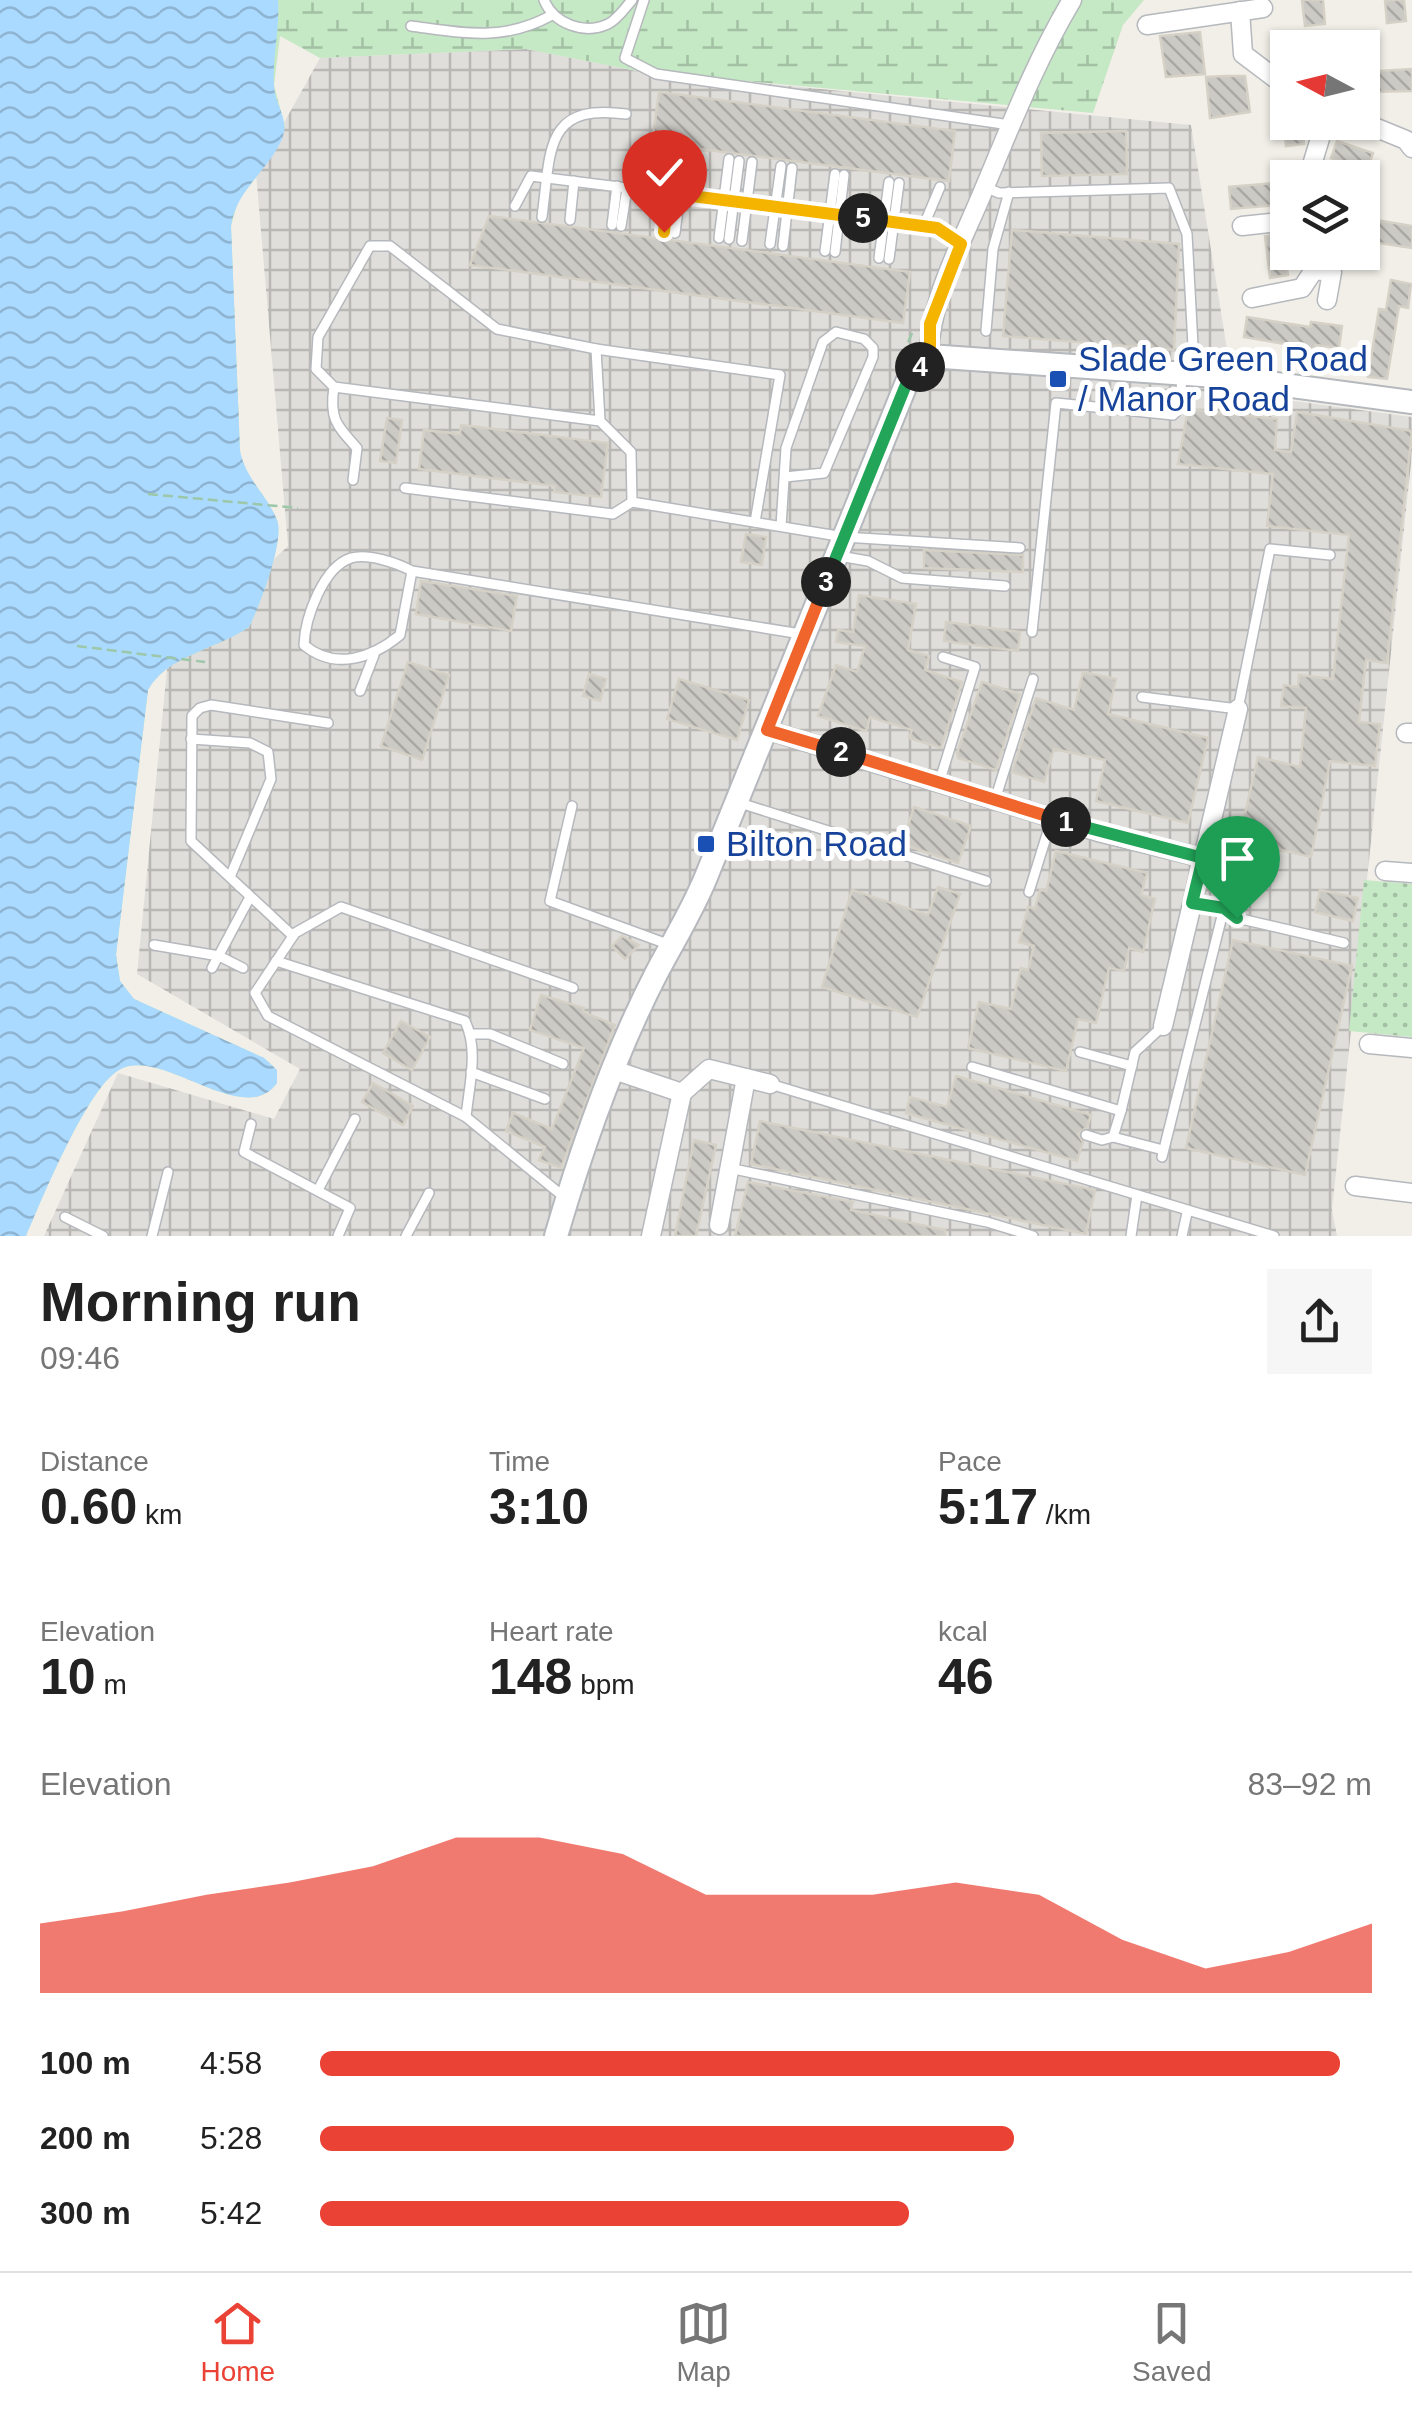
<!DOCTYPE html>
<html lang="en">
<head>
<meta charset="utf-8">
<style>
	body { margin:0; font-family:Arial,sans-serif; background:#f6f6f6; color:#222; height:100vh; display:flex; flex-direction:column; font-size:38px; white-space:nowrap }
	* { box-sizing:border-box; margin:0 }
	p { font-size:32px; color:#767676 }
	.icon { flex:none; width:55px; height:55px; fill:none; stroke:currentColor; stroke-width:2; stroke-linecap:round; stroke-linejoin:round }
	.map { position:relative; height:1236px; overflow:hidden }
	.panel { display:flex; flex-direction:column; background:#fff; flex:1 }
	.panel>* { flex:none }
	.needle { width:65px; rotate:277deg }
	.tools { position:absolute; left:1270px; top:30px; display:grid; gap:20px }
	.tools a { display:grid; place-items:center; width:110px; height:110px; border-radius:0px; background:#fff; box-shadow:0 2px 8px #0004; font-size:50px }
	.pin { position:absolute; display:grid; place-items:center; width:85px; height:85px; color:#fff; margin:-102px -42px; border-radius:50% 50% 50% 0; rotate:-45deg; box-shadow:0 0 10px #0007 }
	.pin .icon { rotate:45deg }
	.km { position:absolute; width:50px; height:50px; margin:-25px; border-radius:50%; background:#222; color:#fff; font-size:28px; line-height:50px; text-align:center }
	.round { display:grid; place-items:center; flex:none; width:105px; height:105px; border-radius:0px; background:#f6f6f6 }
	.overview { display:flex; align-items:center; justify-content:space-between; height:170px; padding:0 40px }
	h1 { font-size:55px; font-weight:700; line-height:75px }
	.figures { display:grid; grid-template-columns:repeat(3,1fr); gap:15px; height:170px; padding:10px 40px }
	.figures div { display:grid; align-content:center }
	.figures b { font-size:50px; font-weight:700 }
	.figures small { font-size:28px; font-weight:400 }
	.figures p { font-size:28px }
	.chart { height:280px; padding:20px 40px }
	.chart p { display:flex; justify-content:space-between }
	.chart svg { width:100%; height:180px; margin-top:10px; fill:#ea4335; opacity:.7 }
	ul { padding:0 40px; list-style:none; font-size:32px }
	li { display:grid; grid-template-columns:160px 120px 1fr; align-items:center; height:75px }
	li i { height:25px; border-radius:12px; background:#ea4335 }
	.menu { display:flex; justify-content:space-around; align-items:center; height:140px; border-top:2px solid #e0e0e0; background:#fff; font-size:28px; color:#767676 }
	.menu a { display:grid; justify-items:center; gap:5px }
	.menu .selected { color:#ea4335 }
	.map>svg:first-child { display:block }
	.industrial { fill:url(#industrial-grid) }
	.green { fill:url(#green-dots) }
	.wetland { fill:url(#wetland-marsh) }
	.water { fill:url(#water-waves) }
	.building { fill:url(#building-back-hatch); stroke:#d6d1c6; stroke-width:2.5 }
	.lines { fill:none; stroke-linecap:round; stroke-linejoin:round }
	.service-casing { stroke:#b5b8bc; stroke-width:12 }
	.minor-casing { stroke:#b5b8bc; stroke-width:21 }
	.tertiary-casing { stroke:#b5b8bc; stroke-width:26 }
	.path { stroke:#9cc7a9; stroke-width:2.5; stroke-dasharray:10 5; stroke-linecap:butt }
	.service { stroke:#fff; stroke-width:9 }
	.minor { stroke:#fff; stroke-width:18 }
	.tertiary { stroke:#fff; stroke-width:22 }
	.split-1-casing { stroke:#fff; stroke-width:20 }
	.split-2-casing { stroke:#fff; stroke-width:20 }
	.split-3-casing { stroke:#fff; stroke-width:20 }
	.split-4-casing { stroke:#fff; stroke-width:20 }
	.split-5-casing { stroke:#fff; stroke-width:20 }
	.split-6-casing { stroke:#fff; stroke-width:20 }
	.split-1 { stroke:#22a559; stroke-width:12 }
	.split-2 { stroke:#f0652b; stroke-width:12 }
	.split-3 { stroke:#f0652b; stroke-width:12 }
	.split-4 { stroke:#22a559; stroke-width:12 }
	.split-5 { stroke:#f5b400; stroke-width:12 }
	.split-6 { stroke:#f5b400; stroke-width:12 }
	.transit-dot { fill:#1a4fb4; stroke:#fff; stroke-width:4 }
	.labels { text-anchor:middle; stroke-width:10; stroke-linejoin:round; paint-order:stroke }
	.transit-label { font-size:35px; fill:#164399; stroke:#fff; text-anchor:start }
</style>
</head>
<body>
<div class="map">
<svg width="1412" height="1236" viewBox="0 0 1412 1236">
	<defs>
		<pattern id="industrial-grid" width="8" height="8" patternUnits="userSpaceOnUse" patternTransform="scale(2.5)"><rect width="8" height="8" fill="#e0deda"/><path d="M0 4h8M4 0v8" fill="none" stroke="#b9b8b5"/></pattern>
		<pattern id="green-dots" width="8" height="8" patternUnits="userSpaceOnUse" patternTransform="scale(2.5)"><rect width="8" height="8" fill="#c5e8c5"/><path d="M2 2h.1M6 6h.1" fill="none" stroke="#a3c0a4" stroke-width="1.8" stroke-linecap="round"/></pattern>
		<pattern id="wetland-marsh" width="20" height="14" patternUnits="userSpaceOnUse" patternTransform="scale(2.5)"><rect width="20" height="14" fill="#c5e8c5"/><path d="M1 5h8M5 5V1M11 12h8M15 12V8" fill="none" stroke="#a3c0a4"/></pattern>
		<pattern id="water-waves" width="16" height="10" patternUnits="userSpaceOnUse" patternTransform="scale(2.5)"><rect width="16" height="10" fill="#aadaff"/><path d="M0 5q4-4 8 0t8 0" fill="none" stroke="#8eb4d2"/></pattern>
		<pattern id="building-back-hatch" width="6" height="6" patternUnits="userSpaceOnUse" patternTransform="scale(2.5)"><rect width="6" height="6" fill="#cccac5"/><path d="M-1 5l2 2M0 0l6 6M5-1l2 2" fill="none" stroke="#a9a8a4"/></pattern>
	</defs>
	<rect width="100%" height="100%" fill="#f1efe8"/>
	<!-- industrial -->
	<polygon class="industrial" points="526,49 637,71 1191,125 1234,393 1412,417 1412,454 1332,1210 1337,1236 44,1236 118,1073 274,1119 300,1069 137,974 168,659 288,546 256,173 320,58"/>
	<!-- green -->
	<polygon class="green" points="1364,880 1412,884 1412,1037 1349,1031"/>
	<!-- wetland -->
	<path class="wetland" d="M57,0H1144L1123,25L1093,113L637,71L526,49L320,58L280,36L274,85L285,127L274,153L238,201L231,226L240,451C246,480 267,495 277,520C285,540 259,608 249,627C218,649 167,655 148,690L116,955L120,981L134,999L264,1058L277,1070V1083C243,1130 161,1045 119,1070C87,1088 42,1199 26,1236H0V432Z"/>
	<!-- water -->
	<path class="water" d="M0,0H278C280,29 272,58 274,86C275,106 290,119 282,139C268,171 236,190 231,226L240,451C246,480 267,495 277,520C285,540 259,608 249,627C218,649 167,655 148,690L116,955L120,981L134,999L264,1058L277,1070V1083C243,1130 161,1045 119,1070C87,1088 42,1199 26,1236H0Z"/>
	<!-- building -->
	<g class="building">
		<polygon points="1302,0 1323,0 1325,24 1305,26"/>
		<polygon points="1385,0 1404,0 1406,21 1387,23"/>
		<polygon points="1200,32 1205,74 1166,77 1160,36"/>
		<polygon points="1412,69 1412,91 1367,92 1365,72"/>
		<polygon points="1226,76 1245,76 1250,112 1210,118 1206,77"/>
		<polygon points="659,92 955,131 949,181 652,143"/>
		<polygon points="1283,122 1301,122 1304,144 1286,146"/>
		<polygon points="1126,131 1127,174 1042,176 1041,133"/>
		<polygon points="1337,141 1373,153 1367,171 1331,158"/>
		<polygon points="1288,182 1288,204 1231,209 1229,187"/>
		<polygon points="489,216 910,272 903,323 470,265"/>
		<polygon points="1376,220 1412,226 1412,248 1372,242"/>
		<polygon points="1012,230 1179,244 1174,350 1003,336"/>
		<polygon points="1282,234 1288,275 1270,278 1265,236"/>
		<polygon points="1391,280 1411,284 1408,308 1399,306 1387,379 1368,377 1379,309 1386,310"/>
		<polygon points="1247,317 1310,327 1311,322 1342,326 1339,348 1315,345 1315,349 1244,337"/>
		<polygon points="1188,409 1277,419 1275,450 1291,452 1297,412 1412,431 1387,663 1366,660 1359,722 1380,724 1375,766 1330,761 1311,857 1239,840 1258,757 1300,767 1306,708 1281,706 1284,685 1298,687 1299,675 1333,679 1349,535 1267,526 1273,474 1178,464"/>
		<polygon points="387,418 402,420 396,463 380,461"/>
		<polygon points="461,425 608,443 601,497 554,492 555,486 419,469 424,430 460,434"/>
		<polygon points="746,534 766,537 762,565 741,562"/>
		<polygon points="924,550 1023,555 1023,572 924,568"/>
		<polygon points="421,581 517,596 511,631 416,614"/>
		<polygon points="859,595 916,604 908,650 929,656 925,670 962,682 941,748 909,738 912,730 870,717 866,731 818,716 836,665 857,672 865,646 836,642 838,630 853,632"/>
		<polygon points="946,622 1020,632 1018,651 944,641"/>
		<polygon points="408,662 449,675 422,760 381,746"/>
		<polygon points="1083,672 1116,679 1108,714 1208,738 1188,823 1096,801 1105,760 1054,749 1044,782 1012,772 1036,698 1074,710"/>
		<polygon points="589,674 606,679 600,701 583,696"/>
		<polygon points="679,679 749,700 737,740 667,719"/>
		<polygon points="982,682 1020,694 996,770 958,758 957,753"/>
		<polygon points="914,807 971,826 958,863 902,844"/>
		<polygon points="1056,851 1147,873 1141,895 1155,899 1143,952 1129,948 1124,971 1109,968 1096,1023 1078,1019 1066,1071 968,1048 979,1002 1011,1009 1021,968 1028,970 1034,946 1019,942 1028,907 1035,908 1040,890 1046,891"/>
		<polygon points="938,887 960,894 917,1017 822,987 852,890 928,915"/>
		<polygon points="1320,890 1358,898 1353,921 1315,912"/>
		<polygon points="622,936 639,945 625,959 612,946"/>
		<polygon points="1233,940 1352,966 1305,1175 1186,1148"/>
		<polygon points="541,995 584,1008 583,1012 615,1025 561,1168 539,1160 545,1147 506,1131 513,1113 552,1129 584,1048 530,1030"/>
		<polygon points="401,1021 430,1037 412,1070 383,1053"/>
		<polygon points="956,1076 1091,1115 1087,1127 1078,1134 1083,1142 1077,1161 906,1113 910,1097 947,1107"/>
		<polygon points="373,1083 413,1106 403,1125 362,1102"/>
		<polygon points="760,1121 1095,1190 1086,1234 751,1164"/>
		<polygon points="694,1140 716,1145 696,1236 675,1236"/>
		<polygon points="748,1182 853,1202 851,1210 945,1230 945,1236 735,1236"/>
	</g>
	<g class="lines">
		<!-- service casing -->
		<g class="service-casing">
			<g id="service">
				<path d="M544,0C554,24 584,35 608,24C617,20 625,8 632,0"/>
				<polyline points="644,0 625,58 656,74 1010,125"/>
				<path d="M411,26C464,33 503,42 552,15"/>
				<polyline points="985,187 999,193 1169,188 1187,234 1193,346"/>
				<polyline points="515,206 531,176 924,225 961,244"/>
				<path d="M542,217C551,150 544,103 626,114"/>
				<polyline points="570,220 574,181"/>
				<polyline points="612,225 617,186"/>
				<polyline points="924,225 940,187"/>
				<polyline points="621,226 627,188"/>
				<polyline points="663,232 674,151"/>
				<polyline points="675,233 685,153"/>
				<polyline points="719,238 729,159"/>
				<polyline points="729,239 739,161"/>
				<polyline points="742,241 752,162"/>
				<polyline points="770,244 781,166"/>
				<polyline points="783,246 792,168"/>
				<polyline points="825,251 835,174"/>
				<polyline points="835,252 844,175"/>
				<polyline points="879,258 889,182"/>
				<polyline points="889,259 899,183"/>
				<polyline points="986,331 993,249 1009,192"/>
				<polyline points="596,349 780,375 755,522"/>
				<path d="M334,387C329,419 337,426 357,448L353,480"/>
				<polyline points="600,421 334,387 316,369 318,337 370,246 390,246 497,329 596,349 600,421 631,452 632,502 844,537 1020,548"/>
				<polyline points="405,488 613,514 632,502"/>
				<polyline points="781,526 786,448 823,342 836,332 864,339 873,348 873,357 824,473 785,477"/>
				<polyline points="839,556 868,561 902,578 1005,586"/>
				<path d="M412,571C397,563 368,553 351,558C323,567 305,618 304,645C335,671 372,658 400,635L412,571L801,634"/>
				<polyline points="1032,632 1056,403 1173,415 1180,408 1182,375"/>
				<polyline points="360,691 374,655"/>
				<polyline points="1142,697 1238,709 1270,549 1330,555"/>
				<polyline points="191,739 250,743 268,752 271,779 230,877"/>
				<polyline points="939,783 975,667 943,657"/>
				<polyline points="995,800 1033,679"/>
				<polyline points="740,803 986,881"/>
				<polyline points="572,806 550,901 670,945"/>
				<polyline points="1029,892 1052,818"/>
				<polyline points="1224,908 1237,918 1344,943"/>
				<polyline points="293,936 191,841 192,716 200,708 211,705 328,723"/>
				<polyline points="154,945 219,956 243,968"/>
				<path d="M276,961L465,1021C479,1050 469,1086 466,1117"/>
				<polyline points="212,968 250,897"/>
				<polyline points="472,1034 490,1034 563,1064"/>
				<polyline points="1080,1052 1132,1066"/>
				<polyline points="972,1067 1121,1111 1135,1052 1163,1026"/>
				<polyline points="471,1072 545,1099"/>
				<polyline points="770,1084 1274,1236"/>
				<polyline points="1121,1111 1113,1137 1163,1150"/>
				<polyline points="251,1124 244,1152 350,1208 338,1236"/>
				<polyline points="1086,1135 1102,1140 1113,1137"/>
				<polyline points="1162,1157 1224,908 1192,903"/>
				<polyline points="729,1168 987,1222 1033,1236"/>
				<polyline points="318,1190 355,1119"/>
				<polyline points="564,1197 466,1117 268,1016 255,993 295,933 341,907 573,988"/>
				<polyline points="65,1217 103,1236"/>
				<polyline points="152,1236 168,1172"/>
				<polyline points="406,1236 429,1193"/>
				<polyline points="1131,1236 1137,1195"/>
				<polyline points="1182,1236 1187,1213"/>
			</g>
		</g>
		<!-- minor casing -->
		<g class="minor-casing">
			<g id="minor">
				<polyline points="1240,11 1243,54 1288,88"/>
				<polyline points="1147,25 1263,8"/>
				<polyline points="1362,122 1406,140 1412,148"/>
				<polyline points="1308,178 1325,122"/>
				<polyline points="1242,226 1288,221"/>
				<polyline points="1312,252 1314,270 1332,272 1327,300"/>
				<polyline points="1252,298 1302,288 1314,270"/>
				<path d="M929,356C930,298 962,243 984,189C1011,125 1036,60 1072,0"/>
				<polyline points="767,730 1098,832 1203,858 1238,709"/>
				<polyline points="1406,733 1412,733"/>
				<polyline points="1385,871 1412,873"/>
				<polyline points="1163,1026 1203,858"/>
				<polyline points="1369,1044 1412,1048"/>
				<polyline points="614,1070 682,1093 709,1069 770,1084"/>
				<polyline points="1355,1186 1412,1193"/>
				<polyline points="719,1225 746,1078"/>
				<polyline points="651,1236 682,1093"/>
			</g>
		</g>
		<!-- tertiary casing -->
		<g class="tertiary-casing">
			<path id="tertiary" d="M556,1236C582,1147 614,1055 657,972C674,940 692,911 706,877L907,382L929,356L1216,376L1412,402"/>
		</g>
		<!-- path -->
		<g class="path">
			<polyline points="902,356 913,331"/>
			<polyline points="148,494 298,508"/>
			<polyline points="77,646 205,662"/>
		</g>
		<!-- service -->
		<use href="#service" class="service"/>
		<!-- minor -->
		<use href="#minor" class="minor"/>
		<!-- tertiary -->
		<use href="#tertiary" class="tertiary"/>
	</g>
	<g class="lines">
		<!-- split-1 casing -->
		<g class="split-1-casing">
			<polyline id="split-1" points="1066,822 1203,858 1192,903 1224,908 1237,918"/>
		</g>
		<!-- split-2 casing -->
		<g class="split-2-casing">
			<polyline id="split-2" points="841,752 1066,822"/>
		</g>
		<!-- split-3 casing -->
		<g class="split-3-casing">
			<polyline id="split-3" points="826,582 767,730 841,752"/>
		</g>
		<!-- split-4 casing -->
		<g class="split-4-casing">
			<polyline id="split-4" points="826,582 907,382 920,367"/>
		</g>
		<!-- split-5 casing -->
		<g class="split-5-casing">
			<polyline id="split-5" points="863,218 937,228 961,244 930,324 930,356 920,367"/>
		</g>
		<!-- split-6 casing -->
		<g class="split-6-casing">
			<polyline id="split-6" points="664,232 668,193 863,218"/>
		</g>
		<!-- split-1 -->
		<use href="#split-1" class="split-1"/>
		<!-- split-2 -->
		<use href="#split-2" class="split-2"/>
		<!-- split-3 -->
		<use href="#split-3" class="split-3"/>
		<!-- split-4 -->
		<use href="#split-4" class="split-4"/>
		<!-- split-5 -->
		<use href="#split-5" class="split-5"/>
		<!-- split-6 -->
		<use href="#split-6" class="split-6"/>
	</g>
	<!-- markers -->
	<g class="transit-dot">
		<rect x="1048" y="369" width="20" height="20" rx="5"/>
		<rect x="696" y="834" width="20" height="20" rx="5"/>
	</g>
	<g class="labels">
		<!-- transit labels -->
		<g class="transit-label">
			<text x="1078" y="371">Slade Green Road<tspan x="1078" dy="40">/ Manor Road</tspan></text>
			<text x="726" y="856">Bilton Road</text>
		</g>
	</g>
</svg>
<div class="tools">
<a><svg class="needle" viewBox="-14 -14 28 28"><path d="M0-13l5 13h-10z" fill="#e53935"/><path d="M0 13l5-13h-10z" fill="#767676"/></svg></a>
<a><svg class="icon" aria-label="layers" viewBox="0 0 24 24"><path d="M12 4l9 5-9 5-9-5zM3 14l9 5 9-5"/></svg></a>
</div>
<div class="pin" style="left:1237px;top:918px;background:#1e9e55"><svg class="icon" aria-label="arrive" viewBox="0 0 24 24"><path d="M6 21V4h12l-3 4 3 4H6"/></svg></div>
<div class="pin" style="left:664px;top:232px;background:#d93025"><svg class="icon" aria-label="check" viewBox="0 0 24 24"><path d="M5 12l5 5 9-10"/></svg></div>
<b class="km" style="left:1066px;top:822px">1</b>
<b class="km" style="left:841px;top:752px">2</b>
<b class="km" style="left:826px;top:582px">3</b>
<b class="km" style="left:920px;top:367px">4</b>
<b class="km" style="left:863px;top:218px">5</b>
</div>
<section class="panel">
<div class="overview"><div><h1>Morning run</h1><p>09:46</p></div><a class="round"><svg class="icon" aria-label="share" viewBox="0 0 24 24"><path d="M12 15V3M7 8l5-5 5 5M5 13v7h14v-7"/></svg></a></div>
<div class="figures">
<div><p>Distance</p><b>0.60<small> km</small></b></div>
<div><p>Time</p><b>3:10</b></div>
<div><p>Pace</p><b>5:17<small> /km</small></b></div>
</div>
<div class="figures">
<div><p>Elevation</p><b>10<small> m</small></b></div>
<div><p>Heart rate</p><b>148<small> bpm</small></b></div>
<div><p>kcal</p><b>46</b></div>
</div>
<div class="chart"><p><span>Elevation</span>83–92 m</p>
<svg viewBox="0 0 160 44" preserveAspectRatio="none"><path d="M0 44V27L10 24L20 20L30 17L40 13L50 6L60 6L70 10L80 20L90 20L100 20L110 17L120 20L130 31L140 38L150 34L160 27V44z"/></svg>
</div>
<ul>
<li><b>100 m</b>4:58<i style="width:97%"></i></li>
<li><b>200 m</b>5:28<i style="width:66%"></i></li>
<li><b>300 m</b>5:42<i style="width:56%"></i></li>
</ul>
</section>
<nav class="menu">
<a class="selected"><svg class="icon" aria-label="home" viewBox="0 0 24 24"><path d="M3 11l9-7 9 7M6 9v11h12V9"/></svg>Home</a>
<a><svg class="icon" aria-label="map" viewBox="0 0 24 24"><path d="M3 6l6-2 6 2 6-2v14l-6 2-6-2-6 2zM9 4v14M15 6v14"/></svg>Map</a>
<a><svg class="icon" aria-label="saved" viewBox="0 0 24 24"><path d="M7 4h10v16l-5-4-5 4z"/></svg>Saved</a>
</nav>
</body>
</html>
